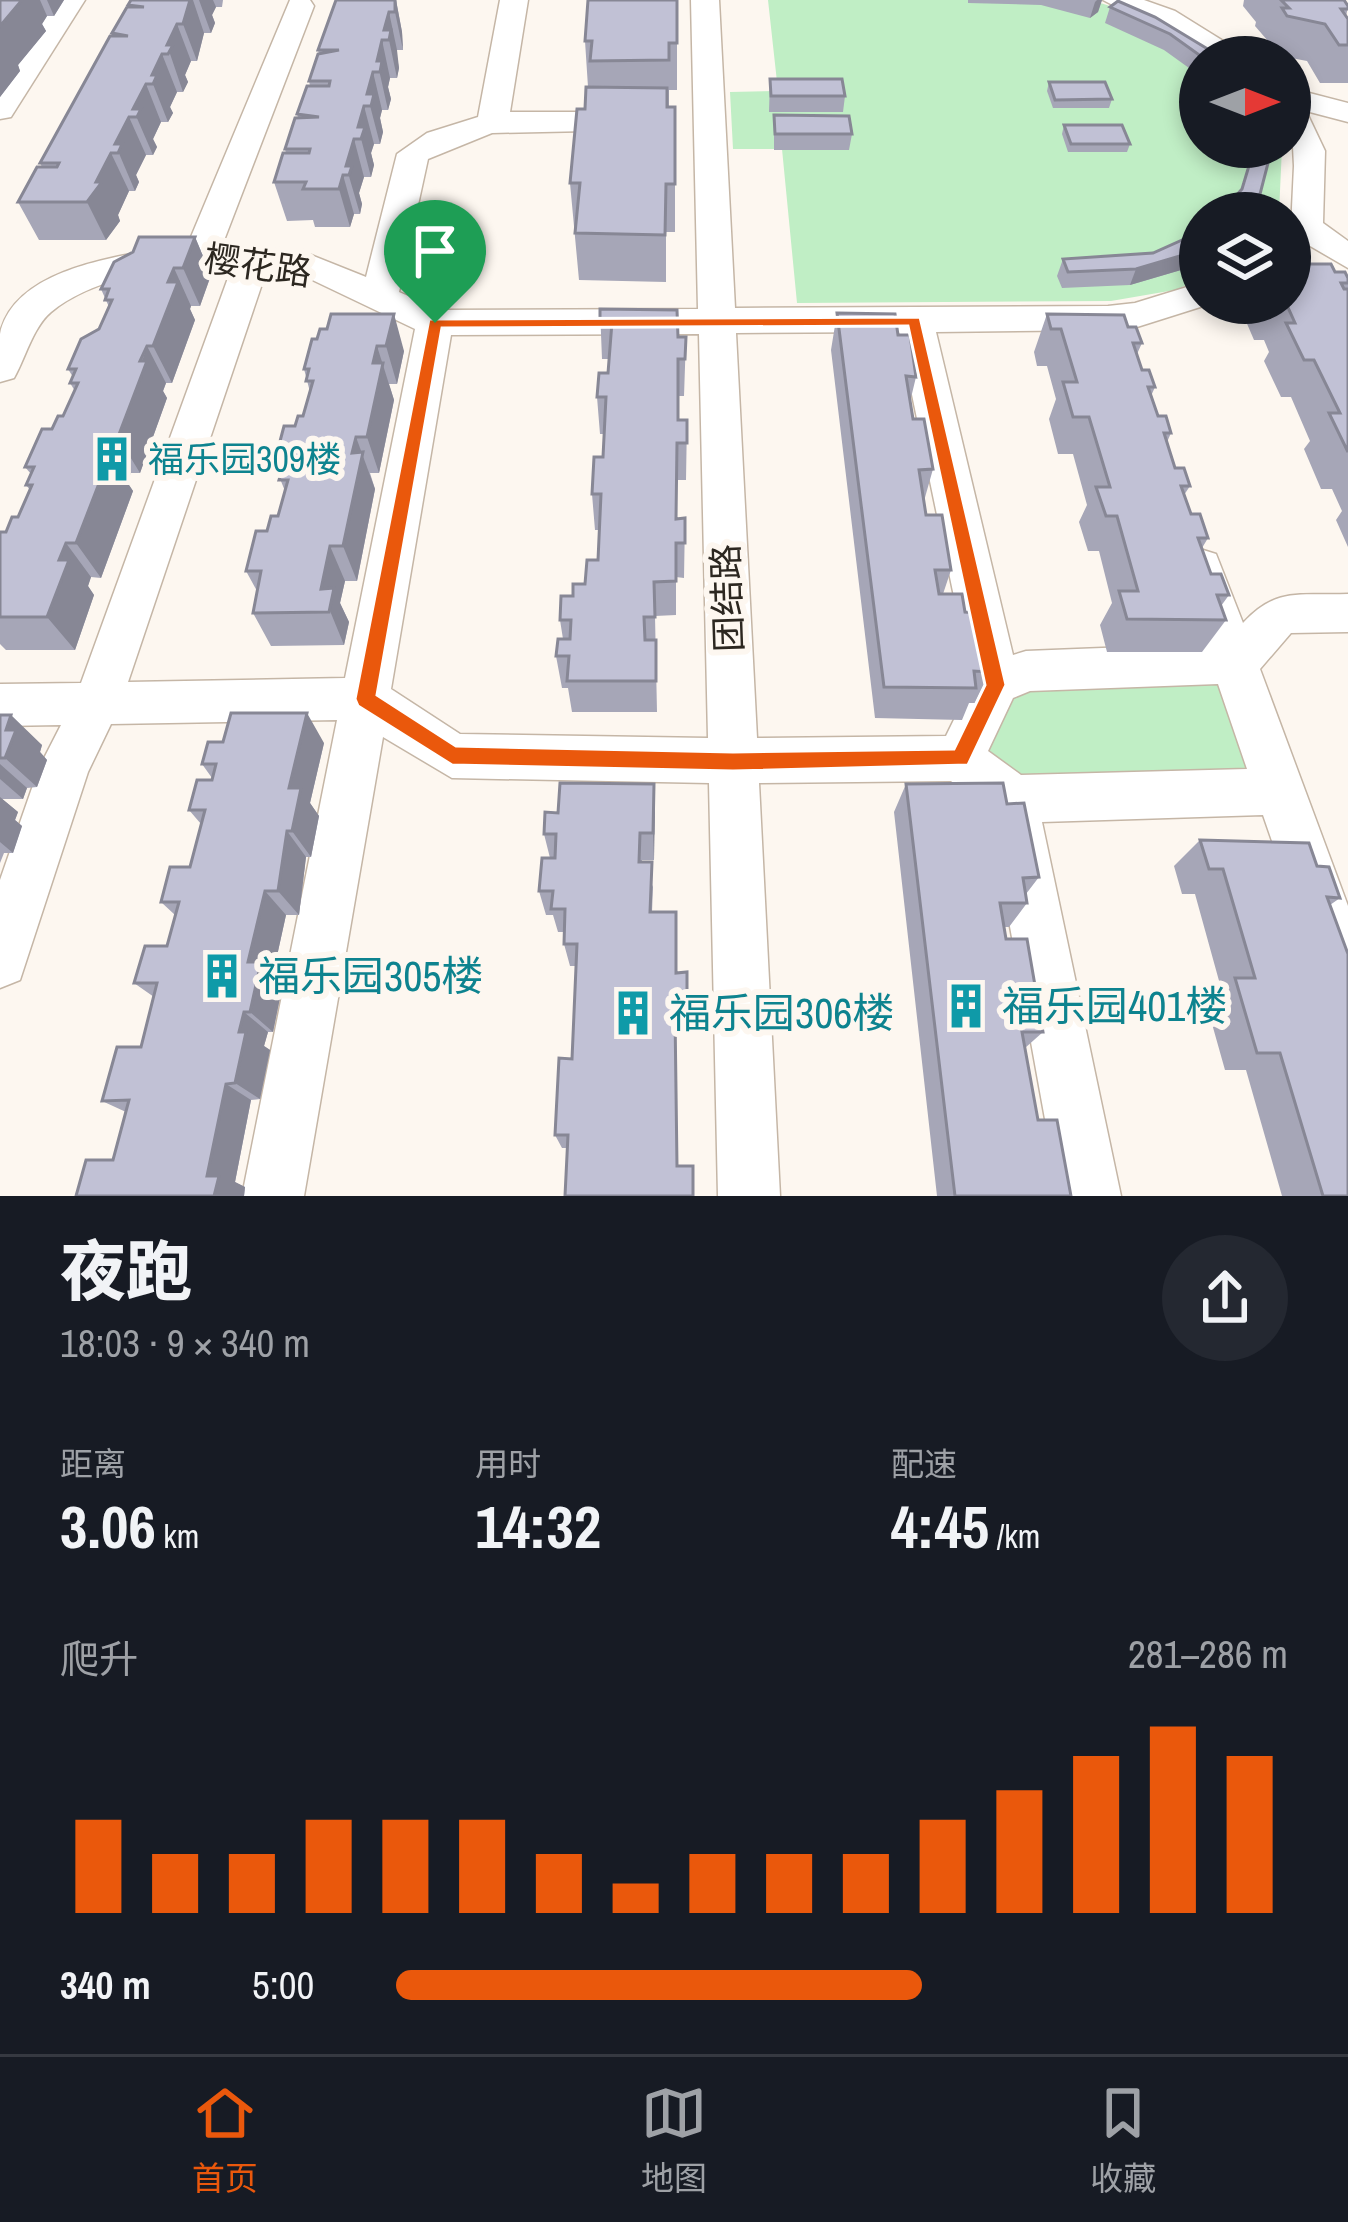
<!DOCTYPE html>
<html lang="zh">
<head>
<meta charset="utf-8">
<style>
	body { margin:0; font-family:"Archivo Narrow","Noto Sans SC",sans-serif; background:#242831; color:#f1f3f6; height:100vh; display:flex; flex-direction:column; font-size:45px; white-space:nowrap }
	* { box-sizing:border-box; margin:0 }
	p { font-size:39px; color:#9ea1a6 }
	.icon { flex:none; width:66px; height:66px; fill:none; stroke:currentColor; stroke-width:2; stroke-linecap:round; stroke-linejoin:round }
	.map { position:relative; height:1196px; overflow:hidden }
	.sheet { display:flex; flex-direction:column; background:#171b24; flex:1 }
	.sheet>* { flex:none }
	.needle { width:78px; rotate:90deg }
	.buttons { position:absolute; left:1179px; top:36px; display:grid; gap:24px }
	.buttons a { display:grid; place-items:center; width:132px; height:132px; border-radius:50%; background:#171b24; box-shadow:0 6px 18px #0003; font-size:60px }
	.pin { position:absolute; display:grid; place-items:center; width:102px; height:102px; color:#fff; margin:-123px -51px; border-radius:50% 50% 50% 0; rotate:-45deg; box-shadow:0 0 12px #0007 }
	.pin .icon { rotate:45deg }
	.round { display:grid; place-items:center; flex:none; width:126px; height:126px; border-radius:63px; background:#242831 }
	.headline { display:flex; align-items:center; justify-content:space-between; height:204px; padding:0 60px }
	h1 { font-size:66px; font-weight:800; line-height:90px }
	.metrics { display:grid; grid-template-columns:repeat(3,1fr); gap:18px; height:204px; padding:12px 60px }
	.metrics div { display:grid; align-content:center }
	.metrics b { font-size:60px; font-weight:800 }
	.metrics small { font-size:33px; font-weight:400 }
	.metrics p { font-size:33px }
	.chart { height:336px; padding:24px 60px }
	.chart p { display:flex; justify-content:space-between }
	.chart svg { width:100%; height:216px; margin-top:12px; stroke:#ea580c; stroke-width:6 }
	ul { padding:0 60px; list-style:none; font-size:39px }
	li { display:grid; grid-template-columns:192px 144px 1fr; align-items:center; height:90px }
	li i { height:30px; border-radius:15px; background:#ea580c }
	.menu { display:flex; justify-content:space-around; align-items:center; height:168px; border-top:3px solid #363941; background:#171b24; font-size:33px; color:#9ea1a6 }
	.menu a { display:grid; justify-items:center; gap:6px }
	.menu .on { color:#ea580c }
	.map>svg:first-child { display:block }
	.green { fill:#c0eec5 }
	.lines { fill:none; stroke-linecap:round; stroke-linejoin:round }
	.street-casing { stroke:#c5b6a6; stroke-width:3 }
	.street { fill:#fff; fill-rule:evenodd }
	.wall { fill:#a6a6b7 }
	.shaded-wall { fill:#878795 }
	.building { fill:#c1c1d5; stroke:#878795; stroke-width:3 }
	.route { fill:#ea580c; stroke:#fff; stroke-width:3; fill-rule:evenodd }
	.labels { text-anchor:middle; stroke-width:12; stroke-linejoin:round; paint-order:stroke }
	.street-label { font-size:36px; fill:#2c2720; stroke:#fdf7f0 }
	.culture-label { font-size:36px; fill:#0d838f; stroke:#fdf7f0; text-anchor:start }
	.near-culture-label { font-size:42px; fill:#0d838f; stroke:#fdf7f0; text-anchor:start }
</style>
</head>
<body>
<div class="map">
<svg width="1348" height="1196" viewBox="0 0 1348 1196">
	<rect width="100%" height="100%" fill="#fdf7f0"/>
	<!-- green -->
	<g class="green">
		<polygon points="768,0 1091,0 1151,19 1200,57 1200,147 1282,147 1279,213 1200,213 1200,279 1175,290 1111,301 797,303 782,149 733,149 730,92 778,91"/>
		<polygon points="1234,665 1280,799 1012,795 964,758 999,685"/>
	</g>
	<g class="lines">
		<!-- street casing -->
		<g class="street-casing">
			<g id="street">
				<polygon points="57,0 85,0 11,117 0,119 0,87"/>
				<path d="M290,0H310L314,6L223,243L311,255L366,277L397,154L427,133L478,117L500,0H528L510,112H634L650,121L634,130L492,133L428,159L399,292L440,310L698,309L691,0H719L735,308L1108,306L1135,303L1200,283V303H1213L1137,327L1108,330L936,332L1013,655L1026,651L1204,644L1178,567L1184,554L1200,549L1216,554L1243,623C1277,586 1301,596 1348,594V632L1291,633L1260,669L1348,906V1010L1328,1002L1263,815L1042,822L1121,1196H1059L989,811L951,781L759,783L780,1196H718L709,783L452,778L383,737L304,1196H242L337,720L111,724L88,772L20,980L0,988V880L39,768L61,725L0,726V684L81,683L232,267C181,260 91,278 51,312C33,327 25,359 14,378L0,382C0,368 0,349 0,334C15,264 131,255 188,244ZM266,272L304,276L415,329L345,678L128,682ZM899,332L972,683L946,736L757,738L736,333ZM699,334L708,738L460,734L391,689L451,335ZM1218,684L1247,769L1021,775L988,751L1013,698L1030,691Z"/>
				<polygon points="1103,0 1144,0 1175,11 1249,57 1213,57"/>
				<polygon points="1290,88 1348,103 1348,122 1306,111 1325,151 1323,223 1348,241 1348,268 1305,243 1290,249 1294,166"/>
			</g>
		</g>
		<!-- street -->
		<use href="#street" class="street"/>
	</g>
	<!-- wall -->
	<g class="wall">
		<polygon points="0,0 64,0 54,16 47,16 42,24 46,31 18,65 20,71 0,97"/>
		<polygon points="131,0 223,0 222,7 216,7 212,15 215,23 211,33 204,33 197,61 191,61 185,75 188,82 183,92 177,92 170,107 173,113 168,122 161,122 153,139 157,147 153,155 146,155 136,175 139,182 135,191 129,191 118,215 120,221 106,240 39,240 18,202 42,167 40,163 113,36 112,33 129,7 128,5"/>
		<polygon points="396,0 402,32 403,50 397,50 396,53 399,68 397,78 390,78 388,87 391,99 388,110 382,110 380,118 383,132 380,144 374,144 371,153 374,165 371,177 364,177 359,193 362,204 360,214 354,214 350,227 315,227 313,220 287,221 274,182 286,153 285,149 298,117 297,114 310,86 309,81 319,54 318,50"/>
		<polygon points="677,0 677,90 669,90 669,107 675,107 675,232 666,232 666,282 579,280 570,183 588,87 585,41"/>
		<polygon points="968,0 1102,0 1098,12 1090,18 1041,5 968,3"/>
		<polygon points="1244,0 1344,0 1348,6 1346,17 1348,19 1348,83 1320,83 1307,61 1270,54 1266,46 1268,41 1255,26 1256,22 1243,6"/>
		<polygon points="1110,7 1216,54 1215,57 1200,57 1200,72 1196,73 1164,50 1105,23"/>
		<polygon points="770,79 845,96 843,112 769,112"/>
		<polygon points="1049,82 1112,99 1109,108 1053,108 1047,91"/>
		<polygon points="774,115 852,134 849,150 774,150"/>
		<polygon points="1064,125 1130,144 1127,152 1068,152 1062,134"/>
		<polygon points="1200,232 1200,263 1198,265 1130,285 1062,288 1057,276 1063,259 1153,253"/>
		<polygon points="195,237 211,275 200,306 191,306 190,309 195,320 172,383 166,383 163,391 167,398 140,473 131,473 127,482 133,491 101,578 91,577 88,586 94,595 75,650 6,650 0,644 0,532 6,532 18,517 30,490 26,485 31,474 25,467 63,416 75,391 70,383 73,377 68,369 99,329 109,307 101,289"/>
		<polygon points="1335,272 1348,278 1348,547 1336,520 1342,511 1332,489 1321,489 1304,449 1310,441 1291,397 1281,397 1264,361 1269,352 1264,340 1254,340 1242,312 1247,303 1290,303"/>
		<polygon points="600,309 678,337 686,337 684,396 678,396 678,420 687,420 686,480 677,480 676,519 685,518 684,578 676,577 676,615 655,616 657,712 572,712 568,688 562,688 556,656 563,639 560,620 573,596 585,584 598,560 599,530 595,530 592,494 603,457 604,434 600,434 597,397 608,373 609,359 602,359"/>
		<polygon points="837,313 898,335 916,377 910,402 913,419 933,469 924,501 926,515 951,570 943,594 965,612 990,672 975,703 969,703 962,720 875,718 831,350"/>
		<polygon points="1047,314 1128,327 1142,343 1137,354 1142,370 1155,387 1151,396 1158,416 1171,433 1167,442 1175,468 1190,486 1184,495 1191,514 1208,538 1202,548 1211,574 1229,595 1221,606 1226,620 1202,652 1107,652 1100,625 1112,603 1099,551 1088,551 1079,522 1087,505 1073,454 1058,454 1049,419 1056,399 1047,366 1037,366 1034,352"/>
		<polygon points="320,329 404,351 397,384 389,384 394,400 379,473 370,473 375,489 357,581 345,581 340,603 349,622 344,645 271,646 253,613 257,591 246,571 267,531 278,516 285,491 274,464 295,426 303,416 310,392 304,369"/>
		<polygon points="0,715 42,745 40,752 47,760 37,787 27,788 23,799 2,799 18,812 15,820 22,826 13,853 4,853 0,863"/>
		<polygon points="324,743 310,803 319,816 311,857 306,857 299,915 286,915 273,974 283,983 273,1032 268,1032 264,1046 270,1050 260,1099 251,1100 235,1182 245,1187 244,1196 76,1196 113,1160 126,1112 102,1101 141,1047 154,997 134,983 167,946 175,915 161,902 190,867 201,824 189,810 212,778 202,764"/>
		<polygon points="654,784 654,860 642,860 642,862 653,887 652,912 676,973 687,972 686,1034 675,1033 677,1166 693,1196 567,1148 562,1148 555,1135 572,1059 576,966 570,966 564,944 564,932 558,932 553,915 546,915 539,891 550,858 544,834 558,813"/>
		<polygon points="906,784 1007,804 1039,877 1026,894 1027,903 1009,927 1004,927 1006,939 1043,1032 1025,1048 1038,1120 1071,1196 937,1196 894,812"/>
		<polygon points="1200,840 1317,866 1340,898 1330,905 1348,1196 1282,1196 1246,1070 1225,1070 1205,999 1221,988 1195,894 1182,894 1174,866"/>
	</g>
	<!-- shaded-wall -->
	<g class="shaded-wall">
		<polygon points="22,0 40,0 47,16 42,24 46,31 18,65 20,71 0,97 0,26"/>
		<polygon points="47,0 64,0 54,16"/>
		<polygon points="190,0 193,0 204,33 197,61 183,24"/>
		<polygon points="199,0 213,0 216,7 212,15 215,23 211,33"/>
		<polygon points="396,0 402,32 403,50 395,12"/>
		<polygon points="1097,0 1102,0 1098,12 1090,18 1095,2"/>
		<polygon points="389,12 397,50 399,68 397,78 389,40 384,30"/>
		<polygon points="177,24 191,61 185,75 188,82 183,92 167,45"/>
		<polygon points="382,40 390,78 388,87 391,99 388,110 377,61"/>
		<polygon points="162,54 177,92 170,107 173,113 168,122 153,84 152,75"/>
		<polygon points="373,72 382,110 380,118 383,132 380,144 367,94"/>
		<polygon points="146,84 161,122 153,139 157,147 153,155 133,109"/>
		<polygon points="364,106 374,144 371,153 374,165 371,177 358,127"/>
		<polygon points="129,117 146,155 136,175 139,182 135,191 115,144"/>
		<polygon points="354,139 364,177 359,193 362,204 360,214 346,166"/>
		<polygon points="111,153 129,191 118,215 120,221 106,240 87,202"/>
		<polygon points="343,175 354,214 350,227 339,189"/>
		<polygon points="195,237 211,275 200,306 183,268"/>
		<polygon points="1200,250 1200,263 1198,265 1130,285 1136,269"/>
		<polygon points="174,268 191,306 190,309 195,320 172,383 153,346 168,282"/>
		<polygon points="394,314 404,351 397,384 386,346"/>
		<polygon points="147,346 166,383 163,391 167,398 140,473 118,437"/>
		<polygon points="377,346 394,400 379,473 367,437 373,363"/>
		<polygon points="108,437 131,473 127,482 133,491 101,578 76,543 101,455"/>
		<polygon points="356,437 375,489 357,581 343,546 352,453"/>
		<polygon points="66,543 91,577 88,586 94,595 75,650 47,617 59,560"/>
		<polygon points="330,546 345,581 340,603 349,622 344,645 321,589"/>
		<polygon points="307,713 324,743 310,803 319,816 311,857 292,831 289,788"/>
		<polygon points="11,715 42,745 40,752 47,760 37,787 5,758 6,730"/>
		<polygon points="0,764 27,788 23,799 0,779"/>
		<polygon points="654,784 655,813 654,860 653,833"/>
		<polygon points="0,797 18,812 15,820 22,826 13,853 0,842"/>
		<polygon points="287,831 306,857 299,915 278,891"/>
		<polygon points="265,891 286,915 273,974 283,983 273,1032 250,1012 248,962"/>
		<polygon points="244,1012 268,1032 264,1046 270,1050 260,1099 235,1083 239,1032"/>
		<polygon points="226,1084 251,1100 235,1182 245,1187 244,1196 214,1196 207,1176"/>
	</g>
	<!-- building -->
	<g class="building">
		<polygon points="0,0 22,0 0,26"/>
		<polygon points="131,0 190,0 183,24 177,24 167,45 173,45 168,54 162,54 152,75 157,75 153,84 146,84 133,109 141,109 137,117 129,117 115,144 122,144 118,153 111,153 96,182 102,182 87,202 18,202 37,167 57,167 59,163 40,163 110,36 128,36 112,33 127,7 144,7 128,5"/>
		<polygon points="336,0 395,0 395,12 389,12 384,30 391,30 389,40 382,40 377,61 382,61 380,72 373,72 367,94 374,94 371,106 364,106 358,127 365,127 361,139 354,139 346,166 352,166 349,175 343,175 339,189 303,189 306,182 274,182 283,153 309,153 310,149 285,149 295,118 319,117 297,114 307,86 329,86 330,81 309,81 318,54 339,50 318,50"/>
		<polygon points="588,0 677,0 677,43 669,43 669,60 590,61 592,41 585,41"/>
		<polygon points="1281,0 1344,0 1348,6 1348,9 1341,9 1348,19 1348,45 1339,45 1325,24 1287,16 1282,8 1289,8"/>
		<polygon points="1118,1 1155,17 1216,54 1202,57 1170,34 1110,7"/>
		<polygon points="770,79 842,79 845,96 771,96"/>
		<polygon points="1049,82 1105,82 1112,99 1055,100"/>
		<polygon points="586,87 667,88 667,107 675,107 675,184 666,184 665,235 575,233 580,183 570,183 577,109 585,109"/>
		<polygon points="774,115 849,116 852,134 775,134"/>
		<polygon points="1064,125 1122,125 1130,144 1071,144"/>
		<polygon points="1251,159 1268,163 1260,194 1246,213 1221,213 1242,189"/>
		<polygon points="1200,232 1200,250 1136,269 1068,272 1063,259 1153,253"/>
		<polygon points="139,237 195,237 183,268 174,268 168,282 178,282 153,346 147,346 140,361 147,361 118,437 108,437 101,455 110,455 76,543 66,543 59,560 69,560 47,617 0,617 0,532 6,532 12,517 18,517 32,485 26,485 34,467 25,467 42,429 52,429 58,416 63,416 78,383 70,383 76,369 68,369 81,339 99,329 112,300 105,300 109,289 101,289 114,262 133,252"/>
		<polygon points="1290,264 1331,264 1335,272 1345,272 1348,278 1348,283 1341,283 1344,289 1348,289 1348,452 1329,413 1340,413 1314,360 1304,360 1286,323 1295,323 1286,303 1290,303"/>
		<polygon points="600,309 677,310 678,337 686,337 685,359 678,359 678,420 687,420 687,443 677,443 676,519 685,518 685,543 676,543 676,581 654,582 655,617 644,617 645,640 656,640 656,681 567,681 569,656 556,656 558,639 570,639 571,620 560,620 561,596 573,596 573,584 585,584 587,560 598,560 601,494 592,494 594,457 603,457 606,397 597,397 599,373 608,373 612,322 600,322"/>
		<polygon points="837,313 895,314 898,335 910,335 916,377 906,376 913,419 924,419 933,469 919,470 926,515 942,515 951,570 935,570 939,594 962,594 965,612 979,613 990,672 974,671 976,688 884,687"/>
		<polygon points="331,314 394,314 386,346 377,346 373,363 383,363 367,437 356,437 352,453 363,452 343,546 330,546 321,589 334,588 329,612 253,613 261,571 246,571 256,531 267,531 271,516 278,516 288,480 279,480 284,464 274,464 284,426 295,426 298,416 303,416 313,381 306,381 309,369 304,369 312,339 317,339 320,329 327,329"/>
		<polygon points="1047,314 1124,315 1128,327 1136,327 1142,343 1133,343 1142,370 1149,370 1155,387 1148,387 1158,416 1166,416 1171,433 1164,433 1175,468 1184,468 1190,486 1181,486 1191,514 1200,514 1208,538 1198,538 1211,574 1221,574 1229,595 1217,595 1226,620 1127,619 1119,591 1138,591 1117,516 1106,516 1096,487 1110,487 1089,417 1073,417 1063,382 1077,382 1061,329 1051,329"/>
		<polygon points="231,713 307,713 289,788 301,788 292,831 287,831 278,891 265,891 248,962 261,962 250,1012 244,1012 239,1032 246,1032 235,1083 226,1084 207,1176 219,1176 214,1196 76,1196 86,1160 113,1160 129,1100 102,1101 117,1047 141,1047 157,983 134,983 145,946 167,946 179,902 161,902 170,867 190,867 205,810 189,810 197,780 212,780 216,764 202,764 208,742 223,742"/>
		<polygon points="0,715 11,715 6,730 16,730 5,758 0,758"/>
		<polygon points="560,783 654,784 653,833 640,833 639,862 652,862 650,912 676,912 676,973 687,972 687,1015 675,1014 677,1166 693,1166 693,1196 565,1196 568,1135 555,1135 559,1058 572,1059 577,944 564,944 565,909 551,909 553,891 539,891 542,858 555,858 556,834 544,834 545,812 558,813"/>
		<polygon points="1003,783 1007,804 1024,803 1039,877 1023,878 1027,903 1000,903 1006,939 1027,939 1043,1032 1022,1032 1038,1120 1057,1120 1071,1196 955,1196 906,784"/>
		<polygon points="1200,840 1309,843 1317,866 1329,867 1340,898 1327,897 1348,954 1348,1196 1323,1196 1280,1053 1257,1053 1235,978 1255,978 1223,869 1209,869"/>
	</g>
	<!-- route -->
	<path class="route" d="M920,317L1006,685L968,765L733,771L452,765L358,706L355,699L429,319ZM908,326L985,685L954,749L733,752L456,746L377,695L442,328Z"/>
	<!-- icons -->
	<defs>
		<g id="building-bare" transform="scale(3.6)"><path d="M-4-6H4V6H1V3H-1V6H-4ZM-2.5-4.3h1.7v1.8h-1.7ZM.8-4.3h1.7v1.8H.8ZM-2.5-1h1.7V.8h-1.7ZM.8-1h1.7V.8H.8Z" fill="#0f9aa8" stroke="#fdf7f0" stroke-width="2.5" paint-order="stroke"/></g>
	</defs>
	<g fill-rule="evenodd">
		<use href="#building-bare" x="112" y="459"/>
		<use href="#building-bare" x="222" y="976"/>
		<use href="#building-bare" x="966" y="1006"/>
		<use href="#building-bare" x="633" y="1013"/>
	</g>
	<g class="labels">
		<!-- street labels -->
		<g class="street-label">
			<text transform="translate(258 265) rotate(8)" y="13">樱花路</text>
			<text transform="translate(727 598) rotate(-92)" y="13">团结路</text>
		</g>
		<!-- culture labels -->
		<g class="culture-label">
			<text x="148" y="472">福乐园309楼</text>
		</g>
		<!-- near-culture labels -->
		<g class="near-culture-label">
			<text x="258" y="991">福乐园305楼</text>
			<text x="1002" y="1021">福乐园401楼</text>
			<text x="669" y="1028">福乐园306楼</text>
		</g>
	</g>
</svg>
<div class="buttons">
<a><svg class="needle" viewBox="-14 -14 28 28"><path d="M0-13l5 13h-10z" fill="#e53935"/><path d="M0 13l5-13h-10z" fill="#9ea1a6"/></svg></a>
<a><svg class="icon" aria-label="layers" viewBox="0 0 24 24"><path d="M12 4l9 5-9 5-9-5zM3 14l9 5 9-5"/></svg></a>
</div>
<div class="pin" style="left:435px;top:323px;background:#1e9e55"><svg class="icon" aria-label="arrive" viewBox="0 0 24 24"><path d="M6 21V4h12l-3 4 3 4H6"/></svg></div>
</div>
<section class="sheet">
<div class="headline"><div><h1>夜跑</h1><p>18:03 · 9 × 340 m</p></div><a class="round"><svg class="icon" aria-label="share" viewBox="0 0 24 24"><path d="M12 15V3M7 8l5-5 5 5M5 13v7h14v-7"/></svg></a></div>
<div class="metrics">
<div><p>距离</p><b>3.06<small> km</small></b></div>
<div><p>用时</p><b>14:32</b></div>
<div><p>配速</p><b>4:45<small> /km</small></b></div>
</div>
<div class="chart"><p><span>爬升</span>281–286 m</p>
<svg viewBox="0 0 160 44" preserveAspectRatio="none"><path d="M5 44V25M15 44V32M25 44V32M35 44V25M45 44V25M55 44V25M65 44V32M75 44V38M85 44V32M95 44V32M105 44V32M115 44V25M125 44V19M135 44V12M145 44V6M155 44V12"/></svg>
</div>
<ul>
<li><b>340 m</b>5:00<i style="width:59%"></i></li>
</ul>
</section>
<nav class="menu">
<a class="on"><svg class="icon" aria-label="home" viewBox="0 0 24 24"><path d="M3 11l9-7 9 7M6 9v11h12V9"/></svg>首页</a>
<a><svg class="icon" aria-label="map" viewBox="0 0 24 24"><path d="M3 6l6-2 6 2 6-2v14l-6 2-6-2-6 2zM9 4v14M15 6v14"/></svg>地图</a>
<a><svg class="icon" aria-label="saved" viewBox="0 0 24 24"><path d="M7 4h10v16l-5-4-5 4z"/></svg>收藏</a>
</nav>
</body>
</html>
